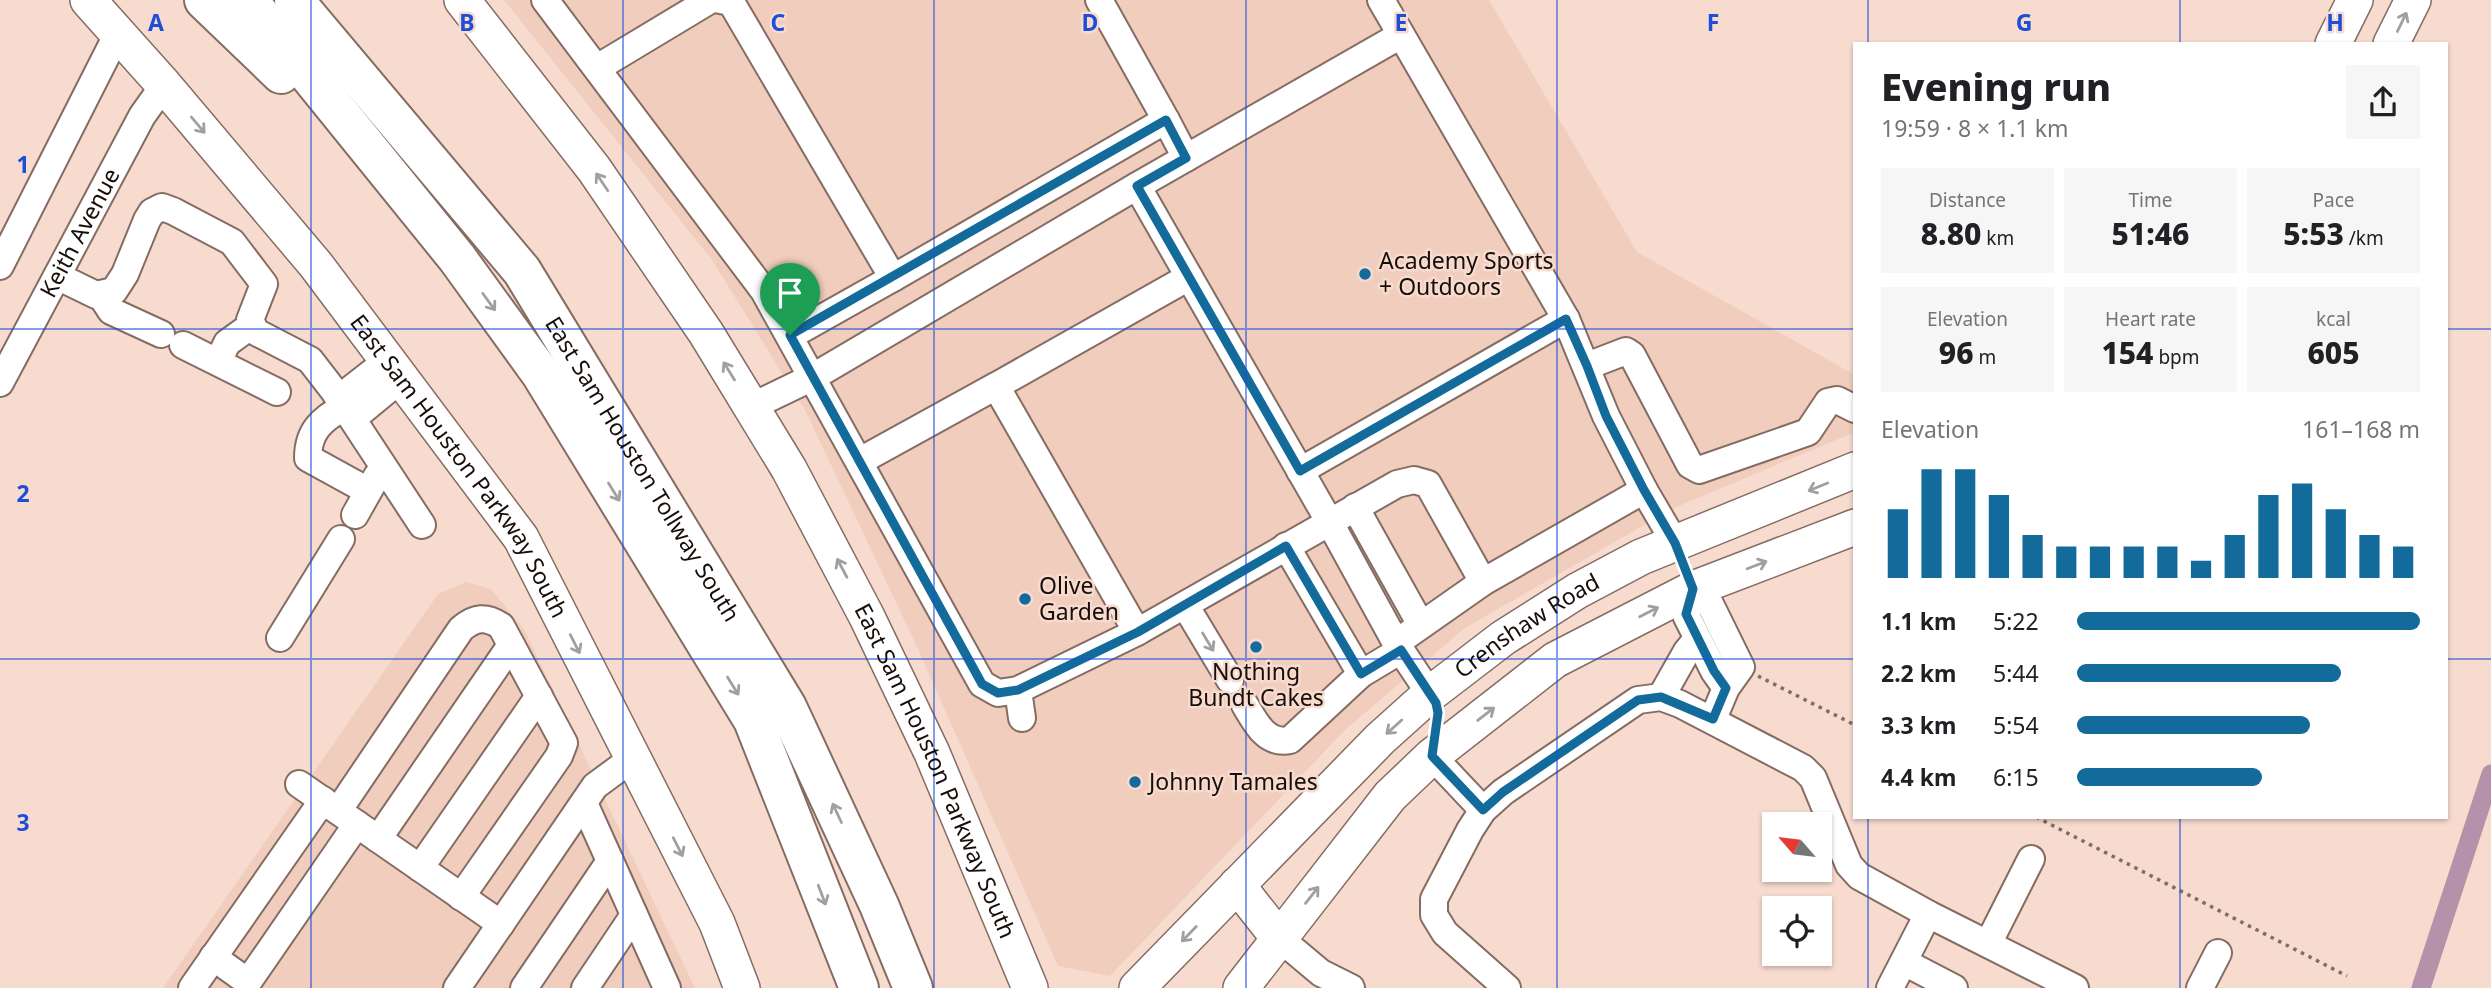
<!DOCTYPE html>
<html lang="en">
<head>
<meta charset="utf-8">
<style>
	body { margin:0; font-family:"Noto Sans",sans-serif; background:#f6f6f6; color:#202124; height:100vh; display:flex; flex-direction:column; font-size:26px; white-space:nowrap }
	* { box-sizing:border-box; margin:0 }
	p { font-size:23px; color:#757577 }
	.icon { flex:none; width:38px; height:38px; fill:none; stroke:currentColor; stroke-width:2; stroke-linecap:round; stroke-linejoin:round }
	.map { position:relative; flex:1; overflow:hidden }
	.side { position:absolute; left:1853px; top:42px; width:595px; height:777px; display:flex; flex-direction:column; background:#fff; border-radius:0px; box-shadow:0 2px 5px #0004 }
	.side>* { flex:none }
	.needle { width:46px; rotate:298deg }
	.controls { position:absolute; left:1762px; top:812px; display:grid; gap:14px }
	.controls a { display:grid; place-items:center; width:70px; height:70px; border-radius:0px; background:#fff; box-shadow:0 2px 5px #0004; font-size:35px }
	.pin { position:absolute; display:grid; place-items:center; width:60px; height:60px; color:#fff; margin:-72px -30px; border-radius:50% 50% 50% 0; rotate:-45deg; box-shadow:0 0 7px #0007 }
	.pin .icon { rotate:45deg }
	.round { display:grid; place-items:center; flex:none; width:74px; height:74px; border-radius:0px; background:#f6f6f6 }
	.head { display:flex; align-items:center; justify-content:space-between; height:119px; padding:0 28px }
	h1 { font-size:38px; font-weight:800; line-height:52px }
	.figures { display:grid; grid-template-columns:repeat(3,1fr); gap:10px; height:119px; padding:7px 28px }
	.figures div { display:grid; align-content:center; border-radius:0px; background:#f6f6f6; text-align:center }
	.figures b { font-size:30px; font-weight:800 }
	.figures small { font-size:19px; font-weight:400 }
	.figures p { font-size:19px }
	.chart { height:196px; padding:14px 28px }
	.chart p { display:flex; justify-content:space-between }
	.chart svg { width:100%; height:126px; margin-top:7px; stroke:#126b9b; stroke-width:6 }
	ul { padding:0 28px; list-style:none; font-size:23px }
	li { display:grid; grid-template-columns:112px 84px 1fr; align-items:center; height:52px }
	li i { height:18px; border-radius:9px; background:#126b9b }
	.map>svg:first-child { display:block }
	.built { fill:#f1cdbe }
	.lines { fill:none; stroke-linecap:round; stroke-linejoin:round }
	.canal { stroke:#b592a9; stroke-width:19 }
	.minor-casing { stroke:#856c62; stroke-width:30 }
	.major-casing { stroke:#856c62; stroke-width:38 }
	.highway-casing { stroke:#856c62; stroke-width:42 }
	.path { stroke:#806d66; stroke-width:3.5; stroke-dasharray:3.5 5; stroke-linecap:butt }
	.minor { stroke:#fff; stroke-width:26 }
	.major { stroke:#fff; stroke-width:35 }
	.highway { stroke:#fff; stroke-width:38 }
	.oneway { stroke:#a29f9d }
	.route-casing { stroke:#fff; stroke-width:14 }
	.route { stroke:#126b9b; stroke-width:9 }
	.grid { fill:none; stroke:#1d4ed8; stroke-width:2; stroke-opacity:0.55 }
	.poi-dot { fill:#126b9b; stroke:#f8dbcf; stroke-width:2.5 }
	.labels { text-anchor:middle; stroke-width:5; stroke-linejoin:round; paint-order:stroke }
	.street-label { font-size:23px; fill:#170e0a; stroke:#f8dbcf }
	.poi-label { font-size:23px; fill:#170e0a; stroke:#f8dbcf; text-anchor:start }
	.grid-label { font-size:23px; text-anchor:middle; font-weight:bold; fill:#1d4ed8; stroke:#f8dbcf; stroke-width:5; stroke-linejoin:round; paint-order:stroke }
</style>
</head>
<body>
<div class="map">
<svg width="2491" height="988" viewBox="0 0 2491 988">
	<rect width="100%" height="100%" fill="#f8dbcf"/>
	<!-- built -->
	<g class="built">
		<polygon points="504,0 1489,0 1637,252 1855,375 1855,432 1674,508 1465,628 1346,729 1110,976 1058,966 918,649 806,412 712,260"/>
		<polygon points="466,582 491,589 525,631 695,988 163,988 438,594"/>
	</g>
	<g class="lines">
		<!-- canal -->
		<polyline class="canal" points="2421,988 2491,774"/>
		<!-- minor casing -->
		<g class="minor-casing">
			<g id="minor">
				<polyline points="545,0 764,291 982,684 998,693 1018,690 1137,632 1397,484 1414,480 1428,484 1483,582"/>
				<polyline points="720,0 731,2 893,278 1166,120 1186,158"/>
				<polyline points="1099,0 1166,120"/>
				<polyline points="1381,0 1566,319 1606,416 1644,490 1675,543"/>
				<polyline points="597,68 710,0"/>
				<polyline points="1137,186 1329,521 1396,643 1430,694"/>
				<polyline points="0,266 118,33"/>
				<polyline points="57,276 96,295 114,291 125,274 147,220 152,212 162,207 173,211 232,242 264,284 250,320 256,332 310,360 334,391 422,525"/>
				<polyline points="100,294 111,311 161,334"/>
				<polyline points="790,336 893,278"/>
				<polyline points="183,345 277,392"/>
				<polyline points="218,362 227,343 252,325"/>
				<polyline points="1587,366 1626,351 1632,355 1690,465 1699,470 1808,432 1828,402 1837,400 1855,409"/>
				<path id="s1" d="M0,383L142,116L164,85"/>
				<polyline points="344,407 351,389 388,360"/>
				<polyline points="751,407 813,377 1137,186 1401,35"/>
				<polyline points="860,461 996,386"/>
				<polyline points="1300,471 1566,319"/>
				<path d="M368,491L308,458C308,431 322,419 344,407L362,411L402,378"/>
				<polyline points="1355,507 1421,625"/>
				<polyline points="355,515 377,476"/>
				<polyline points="1286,546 1361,674"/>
				<polyline points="1185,605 1230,680"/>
				<polyline points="1137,632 996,386 1189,277"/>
				<polyline points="280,638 341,539"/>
				<polyline points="1396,643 1483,582 1644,490"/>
				<polyline points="1018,690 1022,718"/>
				<polyline points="1661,697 1687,651 1697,639"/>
				<path d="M1245,705C1256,723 1266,745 1290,740L1361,674L1401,650"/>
				<polyline points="1713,719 1726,688 1741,667 1710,604 1693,589 1686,615 1714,671 1726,688"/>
				<polyline points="1432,756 1483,810"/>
				<polyline points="299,784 501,924"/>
				<polyline points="584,803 667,988"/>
				<path d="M338,811L461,629C475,617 486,616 501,626L564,743L559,756L461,897"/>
				<polyline points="378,839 511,645"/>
				<polyline points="420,868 539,696"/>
				<polyline points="1278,937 1321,973 1351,988"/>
				<polyline points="1988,944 2031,859"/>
				<polyline points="213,957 248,982 357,824"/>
				<polyline points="1904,962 1954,988"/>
				<polyline points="192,988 323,800"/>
				<polyline points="457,988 595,786 633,758"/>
				<polyline points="524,988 610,861"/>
				<polyline points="585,988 634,915"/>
				<polyline points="1507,988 1445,933 1434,915 1434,899 1470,830 1483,810 1503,792 1638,700 1661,697 1680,704 1803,768 1813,778 1849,865 1859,876 1928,914 2075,988"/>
				<polyline points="1890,988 1928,914"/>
				<polyline points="2200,988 2218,953"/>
			</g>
		</g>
		<!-- major casing -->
		<g class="major-casing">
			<g id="major">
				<path id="s2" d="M88,0L164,85L316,265L521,538L717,923L742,988"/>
				<path id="s3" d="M462,0L594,169L706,333L789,469L867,617L932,753L1030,988"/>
				<polyline points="2333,44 2355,0"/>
				<polyline points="2391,44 2413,0"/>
				<polyline points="1237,885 1278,937"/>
				<path id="s4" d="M1137,988L1380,739L1430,694L1503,638L1577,591L1641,557L1855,470"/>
				<polyline points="1241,988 1390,796 1432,756 1555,660 1693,589 1855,527"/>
			</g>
		</g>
		<!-- highway casing -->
		<g class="highway-casing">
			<g id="highway">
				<polyline points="204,0 281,74"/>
				<polyline points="248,0 457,258 541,374 753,720 859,988"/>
				<path id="s5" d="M294,0L522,271L787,707L879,905L913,988"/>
			</g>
		</g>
		<!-- path -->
		<g class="path">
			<polyline points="1758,676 1855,725"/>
			<polyline points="2036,817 2347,976"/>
		</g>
		<!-- minor -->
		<use href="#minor" class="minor"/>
		<!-- major -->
		<use href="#major" class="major"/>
		<!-- highway -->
		<use href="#highway" class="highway"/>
	</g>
	<!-- one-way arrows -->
	<defs><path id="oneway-shaft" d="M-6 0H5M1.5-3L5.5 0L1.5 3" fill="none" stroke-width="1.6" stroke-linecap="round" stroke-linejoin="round" transform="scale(1.75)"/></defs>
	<g class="oneway">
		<use href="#oneway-shaft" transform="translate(2402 22) rotate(-64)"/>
		<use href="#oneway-shaft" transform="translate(198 125) rotate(50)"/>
		<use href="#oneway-shaft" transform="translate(602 182) rotate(-124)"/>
		<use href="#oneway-shaft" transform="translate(489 302) rotate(54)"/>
		<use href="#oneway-shaft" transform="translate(729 371) rotate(-122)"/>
		<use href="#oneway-shaft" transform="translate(1818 487) rotate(158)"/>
		<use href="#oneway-shaft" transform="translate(614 492) rotate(58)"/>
		<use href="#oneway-shaft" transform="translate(1757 565) rotate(-21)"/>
		<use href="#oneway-shaft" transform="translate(842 568) rotate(-118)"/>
		<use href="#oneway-shaft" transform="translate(1649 612) rotate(-27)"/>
		<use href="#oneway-shaft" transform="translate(1208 642) rotate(59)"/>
		<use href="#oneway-shaft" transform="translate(575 644) rotate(63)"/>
		<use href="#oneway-shaft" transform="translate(733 686) rotate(58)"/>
		<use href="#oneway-shaft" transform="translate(1486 714) rotate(-38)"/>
		<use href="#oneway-shaft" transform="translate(1394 727) rotate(138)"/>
		<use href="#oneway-shaft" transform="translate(837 813) rotate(-115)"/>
		<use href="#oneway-shaft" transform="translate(678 847) rotate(63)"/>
		<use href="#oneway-shaft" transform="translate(822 895) rotate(69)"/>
		<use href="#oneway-shaft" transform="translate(1312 895) rotate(-52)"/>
		<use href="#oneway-shaft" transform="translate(1189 934) rotate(134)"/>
	</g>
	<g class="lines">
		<!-- route casing -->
		<g class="route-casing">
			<polygon id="route" points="1166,120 1186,158 1137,186 1300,471 1566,319 1587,366 1606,416 1644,490 1675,543 1693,589 1686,614 1714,671 1726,688 1713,719 1661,697 1638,700 1503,792 1483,810 1432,756 1438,713 1436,703 1401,650 1361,674 1286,546 1138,632 1018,690 998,693 982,684 790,335"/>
		</g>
		<!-- route -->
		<use href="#route" class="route"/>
	</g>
	<!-- grid -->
	<path class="grid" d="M311,0V988M623,0V988M934,0V988M1246,0V988M1557,0V988M1868,0V44M2180,0V44M0,329H1855M2446,329H2491M0,659H1855M2446,659H2491M1868,817V988M2180,817V988"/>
	<!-- markers -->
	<g class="poi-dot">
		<circle cx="1365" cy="274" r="7"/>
		<circle cx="1025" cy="599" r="7"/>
		<circle cx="1256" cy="647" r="7"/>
		<circle cx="1135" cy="782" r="7"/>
	</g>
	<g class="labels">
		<!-- street labels -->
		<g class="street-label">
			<text dy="8" stroke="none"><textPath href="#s1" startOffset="170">Keith Avenue</textPath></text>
			<text dy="8" stroke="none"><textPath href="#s2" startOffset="597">East Sam Houston Parkway South</textPath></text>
			<text dy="8" stroke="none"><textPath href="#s5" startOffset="586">East Sam Houston Tollway South</textPath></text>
			<text dy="8" stroke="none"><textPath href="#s4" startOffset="534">Crenshaw Road</textPath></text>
			<text dy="8" stroke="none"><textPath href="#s3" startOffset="908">East Sam Houston Parkway South</textPath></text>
		</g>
		<!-- poi labels -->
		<g class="poi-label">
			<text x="1379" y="269">Academy Sports<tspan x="1379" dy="26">+ Outdoors</tspan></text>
			<text x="1039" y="594">Olive<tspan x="1039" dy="26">Garden</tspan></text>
			<text x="1256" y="680" text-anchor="middle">Nothing<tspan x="1256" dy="26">Bundt Cakes</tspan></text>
			<text x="1149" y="790">Johnny Tamales</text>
		</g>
	</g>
	<g class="grid-label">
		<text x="156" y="31">A</text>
		<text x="467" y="31">B</text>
		<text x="778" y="31">C</text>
		<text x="1090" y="31">D</text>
		<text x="1401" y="31">E</text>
		<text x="1713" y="31">F</text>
		<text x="2024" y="31">G</text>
		<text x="2335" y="31">H</text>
		<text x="23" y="173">1</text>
		<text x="23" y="502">2</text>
		<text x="23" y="831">3</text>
	</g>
</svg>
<div class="controls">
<a><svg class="needle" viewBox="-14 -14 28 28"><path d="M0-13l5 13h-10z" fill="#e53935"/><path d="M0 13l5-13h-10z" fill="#757577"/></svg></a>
<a><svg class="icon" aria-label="locate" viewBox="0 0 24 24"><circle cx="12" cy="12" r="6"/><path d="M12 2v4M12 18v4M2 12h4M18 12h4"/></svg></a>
</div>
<div class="pin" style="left:790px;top:335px;background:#1e9e55"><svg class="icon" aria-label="arrive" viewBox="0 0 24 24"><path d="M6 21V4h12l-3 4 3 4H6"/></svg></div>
<section class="side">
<div class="head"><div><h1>Evening run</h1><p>19:59 · 8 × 1.1 km</p></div><a class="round"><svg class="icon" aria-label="share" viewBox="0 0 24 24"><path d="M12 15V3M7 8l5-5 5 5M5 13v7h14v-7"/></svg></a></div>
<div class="figures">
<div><p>Distance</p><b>8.80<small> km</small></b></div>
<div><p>Time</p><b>51:46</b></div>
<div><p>Pace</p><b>5:53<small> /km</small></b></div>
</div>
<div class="figures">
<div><p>Elevation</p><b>96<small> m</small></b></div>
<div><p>Heart rate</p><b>154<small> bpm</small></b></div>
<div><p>kcal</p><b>605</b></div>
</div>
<div class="chart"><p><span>Elevation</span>161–168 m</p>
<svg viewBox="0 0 160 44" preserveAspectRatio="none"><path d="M5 44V20M15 44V6M25 44V6M35 44V15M45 44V29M55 44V33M65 44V33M75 44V33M85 44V33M95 44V38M105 44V29M115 44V15M125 44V11M135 44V20M145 44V29M155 44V33"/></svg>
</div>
<ul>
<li><b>1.1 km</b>5:22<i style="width:100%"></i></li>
<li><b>2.2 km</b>5:44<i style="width:77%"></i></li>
<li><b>3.3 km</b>5:54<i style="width:68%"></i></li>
<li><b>4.4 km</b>6:15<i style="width:54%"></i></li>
</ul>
</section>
</div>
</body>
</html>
